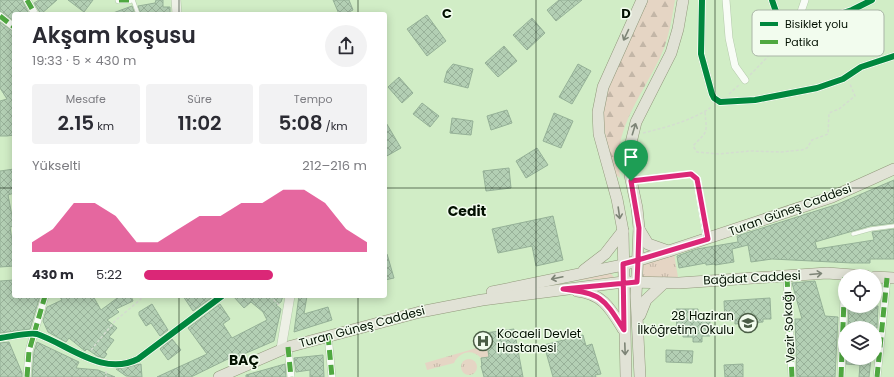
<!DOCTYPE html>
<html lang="tr">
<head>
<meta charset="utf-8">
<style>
	body { margin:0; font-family:Poppins,sans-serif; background:#f2f2f3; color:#2b2b33; height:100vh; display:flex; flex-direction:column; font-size:15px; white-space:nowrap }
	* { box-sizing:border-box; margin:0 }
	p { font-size:13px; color:#7c7c81 }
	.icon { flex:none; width:22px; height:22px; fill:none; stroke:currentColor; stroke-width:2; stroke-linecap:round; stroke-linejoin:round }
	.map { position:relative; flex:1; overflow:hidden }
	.details { position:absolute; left:12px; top:12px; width:375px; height:286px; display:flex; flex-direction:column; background:#fff; border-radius:4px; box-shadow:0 2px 10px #0003 }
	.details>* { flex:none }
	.fabs { position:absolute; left:838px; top:269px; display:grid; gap:8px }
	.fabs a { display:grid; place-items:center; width:44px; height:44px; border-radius:50%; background:#fff; box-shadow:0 2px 10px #0003; font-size:20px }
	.pin { position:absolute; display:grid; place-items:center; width:34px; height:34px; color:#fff; margin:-41px -17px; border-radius:50% 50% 50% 0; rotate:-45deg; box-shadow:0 0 4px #0007 }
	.pin .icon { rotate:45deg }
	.round { display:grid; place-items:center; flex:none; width:42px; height:42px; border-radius:21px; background:#f2f2f3 }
	.head { display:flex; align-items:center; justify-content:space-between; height:68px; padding:0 20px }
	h1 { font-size:22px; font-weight:600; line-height:30px }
	.figures { display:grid; grid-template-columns:repeat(3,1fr); gap:6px; height:68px; padding:4px 20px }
	.figures div { display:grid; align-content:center; border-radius:4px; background:#f2f2f3; text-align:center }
	.figures b { font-size:20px; font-weight:600 }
	.figures small { font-size:11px; font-weight:400 }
	.figures p { font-size:11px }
	.chart { height:112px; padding:8px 20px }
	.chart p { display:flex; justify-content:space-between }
	.chart svg { width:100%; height:72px; margin-top:4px; fill:#db2777; opacity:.7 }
	ul { padding:0 20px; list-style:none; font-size:13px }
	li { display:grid; grid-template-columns:64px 48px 1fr; align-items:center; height:30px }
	li i { height:10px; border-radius:5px; background:#db2777 }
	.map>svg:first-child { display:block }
	.grass { fill:url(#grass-tufts) }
	.forest { fill:url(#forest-firs) }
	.building { fill:url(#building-cross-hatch); stroke:#95b197 }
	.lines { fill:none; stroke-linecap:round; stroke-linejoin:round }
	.service-casing { stroke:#b3c9aa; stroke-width:4.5 }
	.minor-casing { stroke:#b3c9aa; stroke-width:8 }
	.secondary-casing { stroke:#b3c9aa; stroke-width:10 }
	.primary-casing { stroke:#91987b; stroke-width:12 }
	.path { stroke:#d4ddd0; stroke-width:1.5; stroke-dasharray:3 2; stroke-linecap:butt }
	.service { stroke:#f8fcf6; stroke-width:3.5 }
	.minor { stroke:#f8fcf6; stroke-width:7 }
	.secondary { stroke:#edf0e6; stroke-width:9 }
	.primary { stroke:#e1e2d6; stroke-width:11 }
	.quiet { stroke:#4fa840; stroke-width:5; stroke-dasharray:10 5; stroke-linecap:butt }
	.cycleway-casing { stroke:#f2fcee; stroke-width:8 }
	.cycleway { stroke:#00873e; stroke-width:6 }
	.oneway { stroke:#7d8476 }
	.route-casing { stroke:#fff; stroke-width:8 }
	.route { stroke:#db2777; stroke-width:5 }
	.grid { fill:none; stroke:#021000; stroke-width:1; stroke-opacity:0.55 }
	.labels { text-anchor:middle; stroke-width:3; stroke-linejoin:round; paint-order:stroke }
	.street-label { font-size:12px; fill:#021000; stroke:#f2fcee }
	.poi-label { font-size:12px; fill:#021000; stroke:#f2fcee; text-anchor:end }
	.quarter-label { font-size:14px; font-weight:bold; fill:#021000; stroke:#f2fcee }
	.key { fill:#f2fcee; stroke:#aab5a7; stroke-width:1 }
	.key-label { font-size:11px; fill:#021000 }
	.grid-label { font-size:13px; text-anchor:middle; font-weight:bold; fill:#021000; stroke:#f2fcee; stroke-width:3; stroke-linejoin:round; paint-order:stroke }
</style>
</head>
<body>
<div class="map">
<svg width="894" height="377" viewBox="0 0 894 377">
	<defs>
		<pattern id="grass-tufts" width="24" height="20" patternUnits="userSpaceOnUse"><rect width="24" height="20" fill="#e5d5c4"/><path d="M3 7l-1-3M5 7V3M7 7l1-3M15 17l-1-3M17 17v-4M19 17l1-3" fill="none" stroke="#c3b6a7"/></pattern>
		<pattern id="forest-firs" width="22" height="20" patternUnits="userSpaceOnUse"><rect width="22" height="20" fill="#e5d5c4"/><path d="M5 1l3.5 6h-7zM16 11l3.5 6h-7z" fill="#c3b6a7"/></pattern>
		<pattern id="building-cross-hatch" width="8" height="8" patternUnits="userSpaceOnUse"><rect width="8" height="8" fill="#b3cfb4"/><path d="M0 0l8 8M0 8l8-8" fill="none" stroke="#98b199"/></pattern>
	</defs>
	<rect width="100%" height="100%" fill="#d1edc6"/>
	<!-- grass -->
	<g class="grass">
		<polygon points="674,254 678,277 649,279 642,277 642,265"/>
		<polygon points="605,273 610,273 615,278 567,281"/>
		<path d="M487,345L489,357L481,358C472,348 459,352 454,363L427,370L425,363Z"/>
		<circle cx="469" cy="367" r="8"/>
	</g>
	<!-- forest -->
	<path class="forest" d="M645,0H675C672,17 670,32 664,48C651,81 627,109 620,144C618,155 619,167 620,178L616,175C610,154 603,134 603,112C604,83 633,28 645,0Z"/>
	<!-- building -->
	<g class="building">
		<polygon points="0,0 22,0 29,14 14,14 14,21 0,11"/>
		<polygon points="39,0 57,0 41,14 34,3"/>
		<polygon points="68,0 93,0 84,12"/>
		<polygon points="156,0 163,0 163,7 170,7 170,14 141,14 138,6 155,3"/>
		<polygon points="333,0 349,0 353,10 345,14 339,14"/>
		<polygon points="559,0 582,0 556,21 547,10"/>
		<polygon points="132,6 135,14 113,14 113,13"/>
		<polygon points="427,15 446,41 427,56 407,29"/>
		<polygon points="532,18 545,33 527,50 513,35"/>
		<polygon points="0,22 14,32 14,92 11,93 14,97 14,135 7,136 0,136 0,101 7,99 0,88"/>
		<polygon points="504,46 517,61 498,77 485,63"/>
		<polygon points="453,64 473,69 468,88 444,82 447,71"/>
		<polygon points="578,64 591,71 572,104 559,97"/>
		<polygon points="399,77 413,93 402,103 388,87"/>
		<polygon points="422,103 439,116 430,127 413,114"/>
		<polygon points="507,110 512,123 491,130 487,116"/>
		<polygon points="554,113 573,121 561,148 543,141"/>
		<polygon points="452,118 473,121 471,135 450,133"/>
		<polygon points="385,121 401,148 385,157"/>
		<polygon points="537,148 548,165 526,178 516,161"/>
		<polygon points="509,168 511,188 486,191 483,171"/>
		<polygon points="14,169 14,193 8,195 14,226 10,227 13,247 14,247 14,266 0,267 0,171"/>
		<polygon points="894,180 894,223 870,226 815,242 817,249 874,240 872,232 894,229 894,259 870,259 870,263 852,263 772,259 751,262 748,245 732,249 734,262 715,265 715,264 706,265 706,263 679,268 677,256 697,249 738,242 737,236 838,204"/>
		<polygon points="553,216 563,260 536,266 532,246 498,253 492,229"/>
		<polygon points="385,254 387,254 394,278 385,280"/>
		<polygon points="14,280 14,296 40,296 30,329 0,333 0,281"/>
		<polygon points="815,281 825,316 838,317 835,377 797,377 795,319 802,319 792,283"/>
		<polygon points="59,296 93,296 101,310 120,296 131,296 133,301 116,309 119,312 107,320 117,328 109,337 114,340 105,352 107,354 104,358 97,356 87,349 85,351 69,338 66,342 48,332 43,321 47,307 62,300"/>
		<polygon points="183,296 214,296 193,311"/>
		<polygon points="233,296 283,296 281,302 276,305 281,309 274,341 237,357 236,355 191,377 157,377 207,354 188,328 220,304 230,319 223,324 232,338 267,320 263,312 251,302 244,308"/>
		<polygon points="299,296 307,296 304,314 328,307 332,320 294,332"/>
		<polygon points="770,298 771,319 763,319 763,322 735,324 735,320 725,321 724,301"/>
		<polygon points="152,304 168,330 160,336 151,323 146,326 139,315 139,312"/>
		<polygon points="849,306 878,306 877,328 848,328"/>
		<polygon points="676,309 698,309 698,319 710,319 710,336 702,336 702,342 693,342 693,337 683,337 683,330 677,330"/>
		<polygon points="514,329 523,377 484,377 481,366 482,366 481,358 489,357 485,333"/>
		<polygon points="583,335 586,346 592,344 601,374 595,375 596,377 553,377 544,345"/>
		<polygon points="172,339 181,350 168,360 160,349"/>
		<polygon points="9,342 22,373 22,377 0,377 0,343"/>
		<polygon points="37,342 79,362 76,368 98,370 115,377 32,377 34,352"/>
		<polygon points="666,350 693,351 692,363 666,362"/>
		<polygon points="323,355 324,377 310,377 310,370 296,372 294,358"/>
		<polygon points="847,358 871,358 869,377 859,377 860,365 846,364"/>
		<polygon points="141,364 142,377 126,376 116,369"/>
		<polygon points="285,364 286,377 246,377 246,375"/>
		<polygon points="743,364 743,377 725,377 724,365"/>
	</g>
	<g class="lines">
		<!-- service casing -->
		<g class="service-casing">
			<g id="service">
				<polyline points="133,0 138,14"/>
				<polyline points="853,234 871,229 894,226"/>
			</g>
		</g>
		<!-- minor casing -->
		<g class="minor-casing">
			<g id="minor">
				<polyline points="27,0 35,14"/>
				<polyline points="119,0 129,0"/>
				<polyline points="702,0 701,54 712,94 714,98 720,102 755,100 817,88 843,79 861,67 894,56"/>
				<polyline points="726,0 729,38 735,66 745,80"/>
				<path d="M772,0C776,12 780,28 795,29L852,10L872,0"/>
				<polyline points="0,16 14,27"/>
				<polyline points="795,29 805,0"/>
				<polyline points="631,181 691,174 697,179 707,239"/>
				<polyline points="787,277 792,377"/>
				<polyline points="328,335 332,377"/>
				<path d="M0,338C9,337 29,332 37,334C69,345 103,377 138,359L222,296"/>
				<polyline points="288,347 291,377"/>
				<polyline points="27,377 29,351 45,296"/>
				<polyline points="841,377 845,274"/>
				<polyline points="877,377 887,278"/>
			</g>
		</g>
		<!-- secondary casing -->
		<g class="secondary-casing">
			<g id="secondary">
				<polyline points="176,0 177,14"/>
				<polyline points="281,349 290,296"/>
			</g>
		</g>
		<!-- primary casing -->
		<g class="primary-casing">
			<g id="primary">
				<polyline points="639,229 648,244 668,251"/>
				<polyline points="584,270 605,254 623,231"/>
				<polyline points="875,277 894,278"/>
				<path d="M577,291C603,294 610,308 623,329"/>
				<polyline points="492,292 623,265 669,251 832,197 894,169"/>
				<polyline points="640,315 646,300 664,283"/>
				<polyline points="219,377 288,347 420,312 482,300 623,282 679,283 827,273 866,276"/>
				<polyline points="626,377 623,231 617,199 599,134 598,112 603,87 642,0"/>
				<polyline points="640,377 636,296 639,228 637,208 630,175 629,151 636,122 671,53 678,29 683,0"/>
			</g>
		</g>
		<!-- path -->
		<g class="path">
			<polyline points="750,75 789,35"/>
			<polyline points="729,94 739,85"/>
			<path d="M705,112C707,135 708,130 693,146L697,152L719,154L750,151L781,152L802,150L807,148L812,140L828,134L829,113L839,109L855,96L850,84"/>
			<path d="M643,133C668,127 693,120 713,106"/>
			<polyline points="270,296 280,306"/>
			<polyline points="91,350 115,321 141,299 139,296"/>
			<polyline points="106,371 106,377"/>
		</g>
		<!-- service -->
		<use href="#service" class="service"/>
		<!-- minor -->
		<use href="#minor" class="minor"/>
		<!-- secondary -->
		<use href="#secondary" class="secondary"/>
		<!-- primary -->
		<use href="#primary" class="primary"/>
		<!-- quiet -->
		<g class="quiet">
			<polyline points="27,0 35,14"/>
			<polyline points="119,0 129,0"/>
			<polyline points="0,16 14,27"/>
			<polyline points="787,277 792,377"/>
			<polyline points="328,335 332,377"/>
			<polyline points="288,347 291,377"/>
			<polyline points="27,377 29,351 45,296"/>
			<polyline points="841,377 845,274"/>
			<polyline points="877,377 887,278"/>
		</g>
		<!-- cycleway casing -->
		<g class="cycleway-casing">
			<g id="cycleway">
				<polyline points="702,0 701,54 712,94 714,98 720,102 755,100 817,88 843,79 861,67 894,56"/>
				<path d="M772,0C776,12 780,28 795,29L852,10L872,0"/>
				<polyline points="631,181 691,174 697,179 707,239"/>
				<path d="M0,338C9,337 29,332 37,334C69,345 103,377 138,359L222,296"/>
			</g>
		</g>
		<!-- cycleway -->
		<use href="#cycleway" class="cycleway"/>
	</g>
	<!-- one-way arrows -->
	<defs><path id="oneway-shaft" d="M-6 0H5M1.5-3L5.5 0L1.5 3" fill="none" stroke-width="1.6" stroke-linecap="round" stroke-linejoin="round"/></defs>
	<g class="oneway">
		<use href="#oneway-shaft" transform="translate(626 35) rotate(115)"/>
		<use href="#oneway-shaft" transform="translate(634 129) rotate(-73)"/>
		<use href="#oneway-shaft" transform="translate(619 213) rotate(82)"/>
		<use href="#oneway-shaft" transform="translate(816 274) rotate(-5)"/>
		<use href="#oneway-shaft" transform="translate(557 278) rotate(168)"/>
		<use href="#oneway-shaft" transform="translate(625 349) rotate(88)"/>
	</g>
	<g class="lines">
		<!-- route casing -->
		<g class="route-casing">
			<path id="route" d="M631,181L639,228L638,260L623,264L624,330C603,297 602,294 563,289L637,282L638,260L708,239L697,179L691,174L631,181"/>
		</g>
		<!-- route -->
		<use href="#route" class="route"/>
	</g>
	<!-- grid -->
	<path class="grid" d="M179,0V14M358,0V14M536,0V377M715,0V377M0,188H14M385,188H894M179,296V377M358,296V377"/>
	<!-- icons -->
	<defs>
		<g id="school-ring" transform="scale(1)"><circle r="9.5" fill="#f2fcee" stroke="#4a5d45" stroke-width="1.5"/><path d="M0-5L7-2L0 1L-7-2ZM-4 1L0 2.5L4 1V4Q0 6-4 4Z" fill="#4a5d45"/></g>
		<g id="hospital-ring" transform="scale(1)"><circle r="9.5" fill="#f2fcee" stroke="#4a5d45" stroke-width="1.5"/><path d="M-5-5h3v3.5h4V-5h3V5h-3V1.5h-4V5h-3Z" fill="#4a5d45"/></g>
	</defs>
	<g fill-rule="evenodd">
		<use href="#school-ring" x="748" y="323"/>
		<use href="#hospital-ring" x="483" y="341"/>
	</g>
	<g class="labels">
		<!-- street labels -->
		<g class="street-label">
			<text transform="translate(790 210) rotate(-20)" y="4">Turan Güneş Caddesi</text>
			<text transform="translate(752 278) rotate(-3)" y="4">Bağdat Caddesi</text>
			<text transform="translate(362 327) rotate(-15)" y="4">Turan Güneş Caddesi</text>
			<text transform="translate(789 327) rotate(-93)" y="4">Vezir Sokağı</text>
		</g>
		<!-- poi labels -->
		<g class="poi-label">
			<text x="734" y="320">28 Haziran<tspan x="734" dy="14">İlköğretim Okulu</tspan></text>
			<text x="497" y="338" text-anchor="start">Kocaeli Devlet<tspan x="497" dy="14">Hastanesi</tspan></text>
		</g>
		<!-- quarter labels -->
		<g class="quarter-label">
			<text x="467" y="216">Cedit</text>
			<text x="244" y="365">BAÇ</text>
		</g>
	</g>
	<!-- legend -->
	<rect x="752" y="10" width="132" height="46" rx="6" class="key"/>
	<rect x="760" y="22" width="18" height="4" fill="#00873e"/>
	<rect x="760" y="40" width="18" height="4" fill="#4fa840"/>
	<g class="key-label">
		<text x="785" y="28">Bisiklet yolu</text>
		<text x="785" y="46">Patika</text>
	</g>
	<g class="grid-label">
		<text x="447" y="18">C</text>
		<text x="626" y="18">D</text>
	</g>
</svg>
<div class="fabs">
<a><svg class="icon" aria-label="locate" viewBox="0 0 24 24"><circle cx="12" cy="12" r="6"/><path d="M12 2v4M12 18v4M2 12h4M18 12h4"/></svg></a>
<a><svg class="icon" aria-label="layers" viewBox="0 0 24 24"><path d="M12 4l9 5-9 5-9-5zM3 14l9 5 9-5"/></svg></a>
</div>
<div class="pin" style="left:631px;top:181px;background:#1e9e55"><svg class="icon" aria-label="arrive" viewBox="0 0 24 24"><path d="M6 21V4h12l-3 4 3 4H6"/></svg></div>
<section class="details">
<div class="head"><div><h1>Akşam koşusu</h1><p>19:33 · 5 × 430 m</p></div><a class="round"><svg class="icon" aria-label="share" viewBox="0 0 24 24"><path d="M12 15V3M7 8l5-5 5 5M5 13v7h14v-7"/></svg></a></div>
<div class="figures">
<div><p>Mesafe</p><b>2.15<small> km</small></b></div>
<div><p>Süre</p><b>11:02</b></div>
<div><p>Tempo</p><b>5:08<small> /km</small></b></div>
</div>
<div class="chart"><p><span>Yükselti</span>212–216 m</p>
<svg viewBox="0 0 160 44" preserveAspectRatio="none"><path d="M0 44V38L10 30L20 14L30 14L40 22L50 38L60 38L70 30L80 22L90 22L100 14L110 14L120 6L130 6L140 14L150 30L160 38V44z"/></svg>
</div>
<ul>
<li><b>430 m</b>5:22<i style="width:58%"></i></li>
</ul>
</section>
</div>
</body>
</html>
